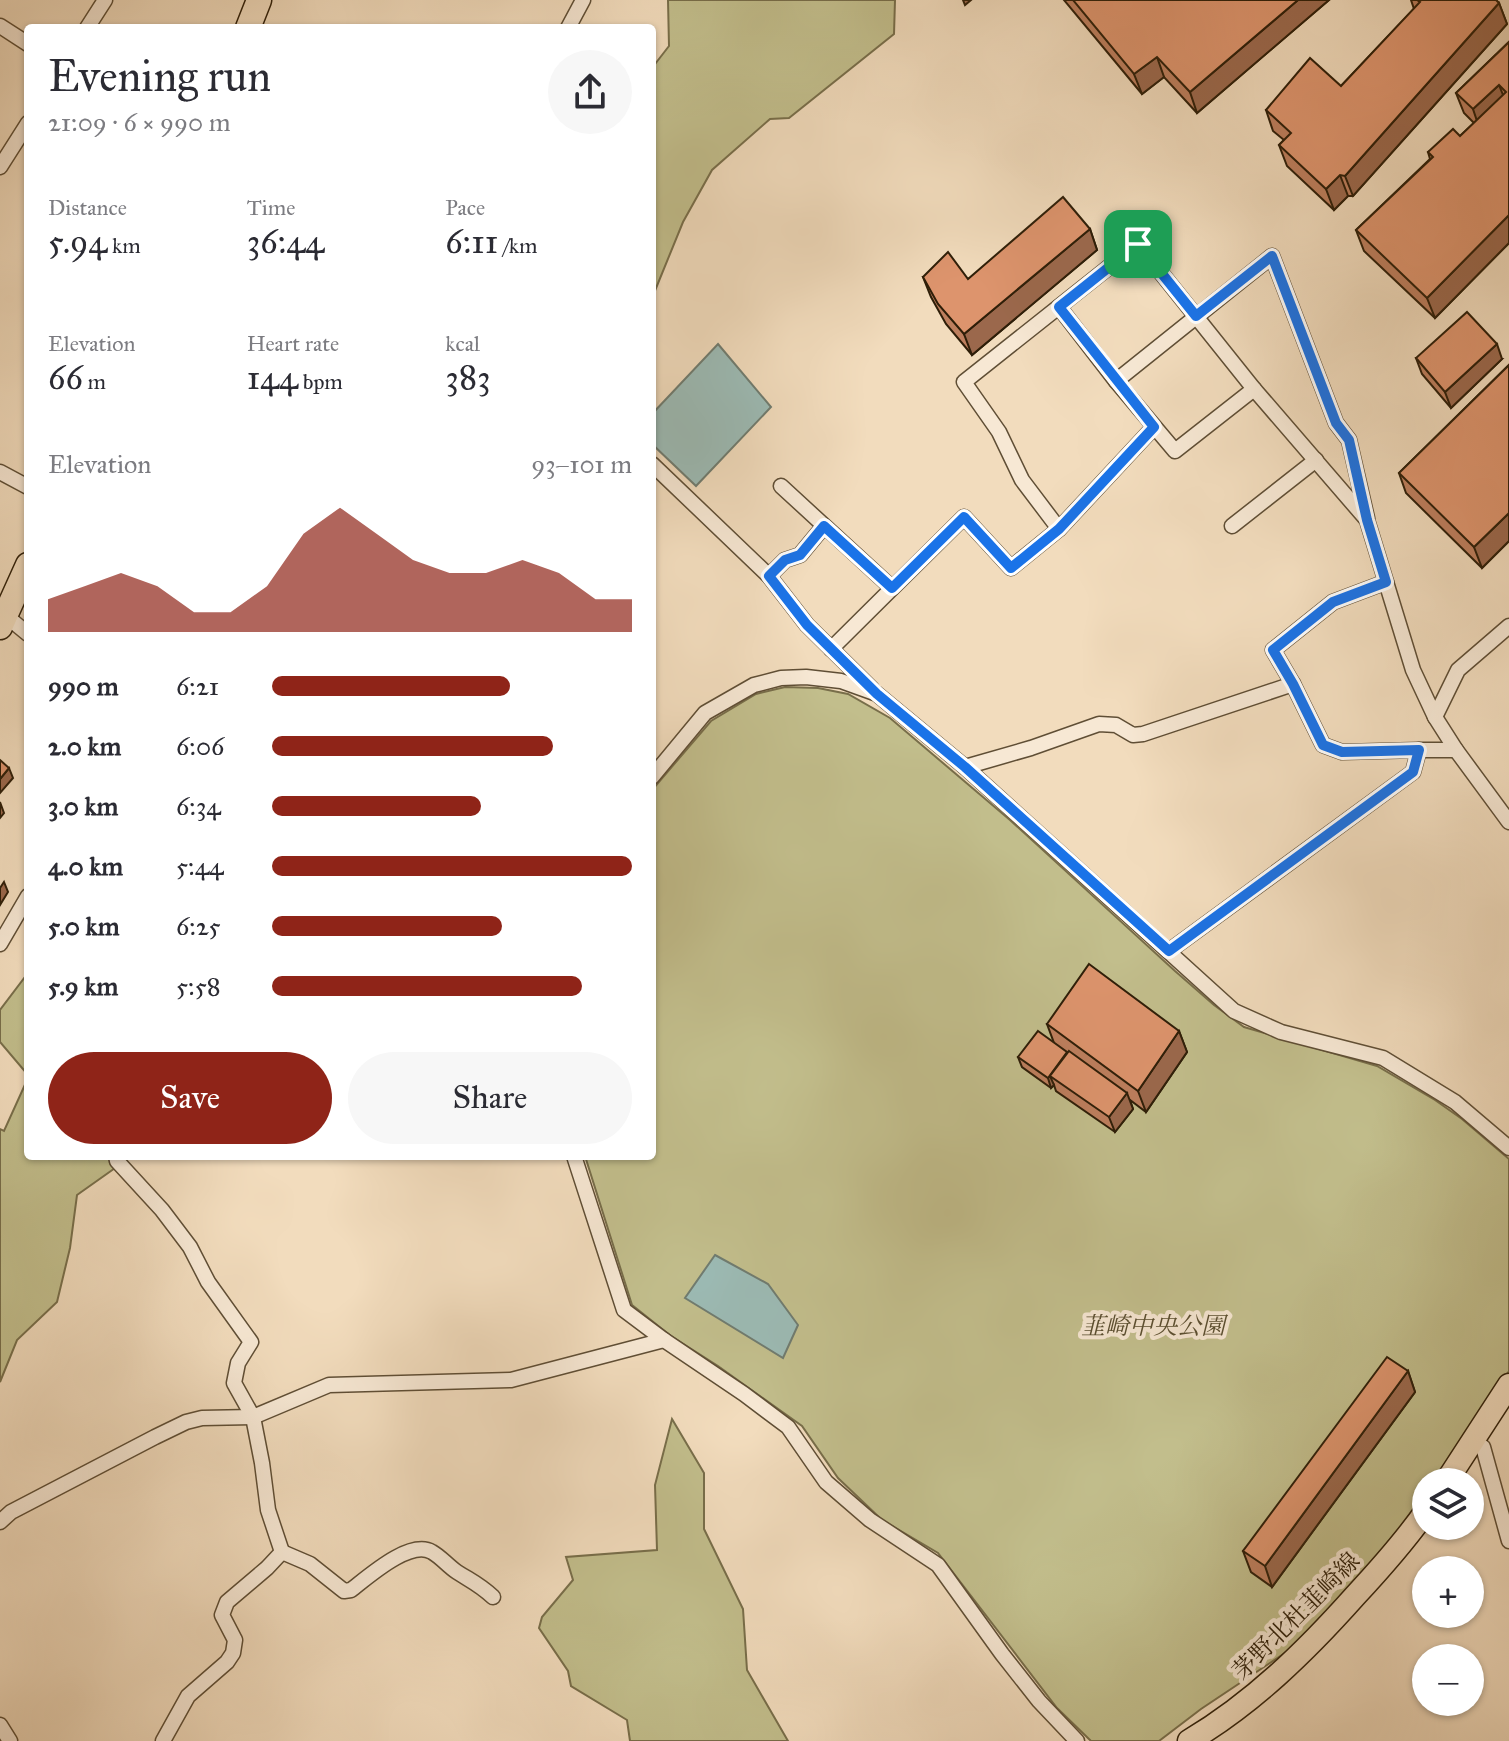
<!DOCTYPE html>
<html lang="en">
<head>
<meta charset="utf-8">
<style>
	body { margin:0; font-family:"IM FELL Great Primer","Noto Serif JP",serif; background:#f7f7f7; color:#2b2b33; height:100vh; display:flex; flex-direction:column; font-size:30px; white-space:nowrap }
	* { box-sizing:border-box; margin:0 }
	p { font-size:26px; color:#7c7c81 }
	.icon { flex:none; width:44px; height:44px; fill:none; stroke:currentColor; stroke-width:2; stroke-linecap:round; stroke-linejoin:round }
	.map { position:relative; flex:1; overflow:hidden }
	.drawer { position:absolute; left:24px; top:24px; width:632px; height:1136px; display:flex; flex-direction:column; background:#fff; border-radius:8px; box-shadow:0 2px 6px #0004 }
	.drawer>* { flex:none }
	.tools { position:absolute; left:1412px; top:1468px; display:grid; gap:16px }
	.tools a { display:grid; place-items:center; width:72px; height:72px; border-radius:50%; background:#fff; box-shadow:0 2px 6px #0004; font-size:40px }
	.pin { position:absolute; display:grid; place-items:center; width:68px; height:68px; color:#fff; margin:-34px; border-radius:16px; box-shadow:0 4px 12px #0006 }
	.round { display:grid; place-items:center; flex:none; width:84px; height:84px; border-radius:42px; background:#f7f7f7 }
	.head { display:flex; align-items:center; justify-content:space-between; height:136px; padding:0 24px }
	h1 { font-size:44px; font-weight:600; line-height:60px }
	.figures { display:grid; grid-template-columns:repeat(3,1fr); gap:12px; height:136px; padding:8px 24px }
	.figures div { display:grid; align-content:center }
	.figures b { font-size:34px; font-weight:600 }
	.figures small { font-size:22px; font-weight:400 }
	.figures p { font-size:22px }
	.chart { height:224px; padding:16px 24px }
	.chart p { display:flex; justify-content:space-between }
	.chart svg { width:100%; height:144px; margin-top:8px; fill:#8f2418; opacity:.7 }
	.primary-button { display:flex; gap:16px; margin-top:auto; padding:16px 24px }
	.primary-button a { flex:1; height:92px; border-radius:48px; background:#8f2418; color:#fff; font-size:32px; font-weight:600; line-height:92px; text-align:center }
	.primary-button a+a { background:#f7f7f7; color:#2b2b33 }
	ul { padding:0 24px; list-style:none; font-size:26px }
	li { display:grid; grid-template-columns:128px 96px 1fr; align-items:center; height:60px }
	li i { height:20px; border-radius:10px; background:#8f2418 }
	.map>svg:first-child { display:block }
	.green { fill:#c2be8c; stroke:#786e4a; stroke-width:2 }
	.water { fill:#9cbbb5; stroke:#707c70; stroke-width:2 }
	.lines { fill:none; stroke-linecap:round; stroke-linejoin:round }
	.minor-casing { stroke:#5f4e35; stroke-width:17 }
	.primary-casing { stroke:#2e1e08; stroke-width:25 }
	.trunk-casing { stroke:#2e1e08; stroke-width:27 }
	.minor { stroke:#f7e8d4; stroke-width:14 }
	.primary { stroke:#f2dcbd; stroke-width:22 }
	.trunk { stroke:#f2dcbd; stroke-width:24 }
	.wall { fill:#be7f5e; stroke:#2e1e08; stroke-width:2 }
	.shaded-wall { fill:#9b684c; stroke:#2e1e08; stroke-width:2 }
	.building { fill:#dd946d; stroke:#2e1e08; stroke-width:2 }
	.route-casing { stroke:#fff; stroke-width:16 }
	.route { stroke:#1a73e8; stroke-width:10 }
	.labels { text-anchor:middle; stroke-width:8; stroke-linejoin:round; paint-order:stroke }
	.park-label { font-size:24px; font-style:italic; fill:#5a4e30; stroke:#f7e8d4 }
	.street-label { font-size:24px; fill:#2e1e08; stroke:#f7e8d4 }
</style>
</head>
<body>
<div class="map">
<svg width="1509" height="1741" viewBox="0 0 1509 1741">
	<rect width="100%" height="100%" fill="#f2dcbd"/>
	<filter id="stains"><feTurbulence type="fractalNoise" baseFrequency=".0025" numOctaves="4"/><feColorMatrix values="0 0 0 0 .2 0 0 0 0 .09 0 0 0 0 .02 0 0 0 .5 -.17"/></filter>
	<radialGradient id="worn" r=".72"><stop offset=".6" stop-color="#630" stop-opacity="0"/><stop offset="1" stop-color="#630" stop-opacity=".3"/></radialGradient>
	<!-- green -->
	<g class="green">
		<polygon points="668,0 895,0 894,34 789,118 770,119 712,170 683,222 652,298 652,68 669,46"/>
		<polygon points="785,687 818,688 848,694 890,718 1010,820 1175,971 1214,1005 1244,1027 1377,1066 1435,1100 1462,1119 1509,1159 1509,1371 1438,1482 1426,1482 1426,1500 1406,1531 1309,1637 1201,1709 1159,1741 1091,1741 1057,1708 938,1553 882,1520 838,1478 802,1426 718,1366 671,1336 632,1305 585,1156 652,1156 652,790 711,721 756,694"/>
		<polygon points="28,973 28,1075 0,1042 0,1010"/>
		<polygon points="28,1078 28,1156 132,1156 77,1195 70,1248 57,1302 17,1340 0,1382 0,1129 4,1131"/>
		<polygon points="672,1419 704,1473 704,1529 743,1609 747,1670 788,1741 630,1741 627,1720 571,1686 568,1671 539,1628 542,1617 573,1580 566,1557 657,1550 655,1485"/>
	</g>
	<!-- water -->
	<g class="water">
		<polygon points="718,344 771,407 696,486 652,444 652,414"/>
		<polygon points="715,1255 768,1284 798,1325 783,1358 685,1298"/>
	</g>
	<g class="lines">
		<!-- minor casing -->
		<g class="minor-casing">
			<g id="minor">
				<polyline points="0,26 28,44"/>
				<polyline points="87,28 105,0"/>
				<polyline points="568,28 583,0"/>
				<polyline points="0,167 28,123"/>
				<polyline points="1059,307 1116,381"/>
				<polyline points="1254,389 1175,451 1116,381 1272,256 1336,423 1349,440 1367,518"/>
				<polyline points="652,464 769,576 807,625 872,689"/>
				<polyline points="0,472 28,487"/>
				<polyline points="781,486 892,588"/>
				<polyline points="1232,526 1316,460"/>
				<polyline points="1059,529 1022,480 999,432 964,382 1138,244 1254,389 1367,520 1413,670 1435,717 1456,750 1509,822"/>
				<polyline points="769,576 785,560 800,555 824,526"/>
				<polyline points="1386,582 1333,602 1273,650 1293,684 1323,745 1342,752 1419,750"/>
				<polyline points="0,615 5,615 28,634"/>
				<polyline points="831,649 964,517 1011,568 1059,529 1154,427"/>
				<polyline points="1435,717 1458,670 1509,626"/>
				<polyline points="965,767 1031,748 1099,724 1116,725 1133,735 1143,734 1293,684"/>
				<polyline points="652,777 705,713 754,685 781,678 806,677 841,681 877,694 965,767 1234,1011 1281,1032 1383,1058 1455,1102 1509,1148"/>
				<polyline points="0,944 28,896"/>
				<polyline points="1169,951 1413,772 1419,750 1456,750"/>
				<polyline points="116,1156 117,1161 162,1210 190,1247 208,1282 251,1342 238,1363 234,1383 253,1417 262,1463 268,1510 282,1552 267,1568 227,1602 222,1615 235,1640 233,1653 227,1662 188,1696 163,1741"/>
				<polyline points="574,1156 624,1310 664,1340 744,1394 788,1427 826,1482 870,1520 938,1565 1002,1654 1039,1701 1077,1741"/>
				<polyline points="1473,1441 1483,1447 1509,1541"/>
				<polyline points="0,1522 11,1512 155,1437 186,1422 202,1418 253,1417 329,1385 511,1380 664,1340"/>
				<path d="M282,1552L310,1564L344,1591L351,1590C368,1577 410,1539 432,1552C441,1557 448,1566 457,1572C471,1581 479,1584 493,1597"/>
				<polyline points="0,1725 10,1741"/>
			</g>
		</g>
		<!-- primary casing -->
		<g class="primary-casing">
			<g id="primary">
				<polyline points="1446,1482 1509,1385"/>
				<path d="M1189,1741C1253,1703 1306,1651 1355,1596C1381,1568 1405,1541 1426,1511"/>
			</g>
		</g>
		<!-- trunk casing -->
		<g class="trunk-casing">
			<g id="trunk">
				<polyline points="248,28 259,0"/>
				<polyline points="0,627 28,565"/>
			</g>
		</g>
		<!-- minor -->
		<use href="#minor" class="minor"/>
		<!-- primary -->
		<use href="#primary" class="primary"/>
		<!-- trunk -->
		<use href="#trunk" class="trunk"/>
	</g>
	<!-- wall -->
	<g class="wall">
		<polygon points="1064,0 1329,0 1197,113 1164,77 1142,94"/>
		<polygon points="1411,0 1496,0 1499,3 1507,24 1353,196 1348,196 1334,210 1287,166 1279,145 1284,140 1273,131 1266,110 1341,86 1414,9"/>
		<polygon points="1509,42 1509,243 1435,318 1364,251 1356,230 1430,159 1428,152 1460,136 1474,123 1464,113 1456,93"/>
		<polygon points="1090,229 1097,250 972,355 946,324 931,297 923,277 968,279"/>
		<polygon points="1416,358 1502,359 1451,408 1422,374"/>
		<polygon points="1509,365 1509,541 1482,568 1406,493 1399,473"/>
		<polygon points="1047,1024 1179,1031 1187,1052 1146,1112 1130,1100 1133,1109 1115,1132 1056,1091 1054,1085 1051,1088 1022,1067 1018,1057 1054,1043"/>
		<polygon points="1408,1371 1415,1392 1272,1587 1251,1572 1243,1551"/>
	</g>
	<!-- shaded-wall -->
	<g class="shaded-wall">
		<polygon points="963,0 971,0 965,5"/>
		<polygon points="1298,0 1329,0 1197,113 1190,92"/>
		<polygon points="1499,3 1507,24 1353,196 1345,176"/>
		<polygon points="1157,57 1164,77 1142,94 1134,74"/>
		<polygon points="1499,85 1507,105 1480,130 1473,109"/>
		<polygon points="1340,175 1348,196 1334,210 1326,189"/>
		<polygon points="1509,215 1509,243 1435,318 1427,298"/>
		<polygon points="1090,229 1097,250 972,355 964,334"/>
		<polygon points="1497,344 1502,359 1451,408 1445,392"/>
		<polygon points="1509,513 1509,541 1482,568 1474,547"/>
		<polygon points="9,768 13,778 0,793 0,779"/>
		<polygon points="0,802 4,813 0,818"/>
		<polygon points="4,882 8,892 0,905 0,888"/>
		<polygon points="1179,1031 1187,1052 1146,1112 1138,1091"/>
		<polygon points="1067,1052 1050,1076 1054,1085 1051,1088 1048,1078"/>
		<polygon points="1127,1093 1133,1109 1115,1132 1109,1117"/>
		<polygon points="1408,1371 1415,1392 1272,1587 1265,1566"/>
	</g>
	<!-- building -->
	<g class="building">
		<polygon points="1073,0 1298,0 1190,92 1157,57 1134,74"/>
		<polygon points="1417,0 1496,0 1499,3 1345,176 1340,175 1326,189 1279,145 1291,133 1266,110 1310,58 1341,86 1420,2"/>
		<polygon points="1509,42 1509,215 1427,298 1356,230 1433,157 1428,152 1453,129 1460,136 1506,92 1499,85 1473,109 1456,93"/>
		<polygon points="1063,197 1090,229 964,334 938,304 923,277 948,252 968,279"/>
		<polygon points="1467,312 1497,344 1445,392 1416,358"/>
		<polygon points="1509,365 1509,513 1474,547 1399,473"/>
		<polygon points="0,760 9,768 0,779"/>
		<polygon points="1089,964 1179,1031 1138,1091 1047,1024"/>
		<polygon points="1038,1031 1067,1052 1048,1078 1018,1057"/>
		<polygon points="1069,1051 1127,1093 1109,1117 1050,1076"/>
		<polygon points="1387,1357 1408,1371 1265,1566 1243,1551"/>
	</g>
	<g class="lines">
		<!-- route casing -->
		<g class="route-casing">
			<polygon id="route" points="1138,244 1196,316 1272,256 1336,423 1349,440 1367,520 1386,582 1333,602 1273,650 1293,684 1323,745 1342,752 1419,750 1413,772 1169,951 965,767 877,694 807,625 769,576 785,560 800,555 824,526 892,588 964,517 1011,568 1059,529 1154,427 1059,307"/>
		</g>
		<!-- route -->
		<use href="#route" class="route"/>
	</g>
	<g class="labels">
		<!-- park labels -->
		<g class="park-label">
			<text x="1153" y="1334">韮崎中央公園</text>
		</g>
		<!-- street labels -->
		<g class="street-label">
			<text transform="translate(1296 1616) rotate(-45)" y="8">茅野北杜韮崎線</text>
		</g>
	</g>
	<rect width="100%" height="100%" filter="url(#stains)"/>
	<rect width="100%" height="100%" fill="url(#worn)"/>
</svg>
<div class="tools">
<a><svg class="icon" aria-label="layers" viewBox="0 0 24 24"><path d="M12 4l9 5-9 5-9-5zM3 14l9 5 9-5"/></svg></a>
<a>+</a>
<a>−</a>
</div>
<div class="pin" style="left:1138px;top:244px;background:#1e9e55"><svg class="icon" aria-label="arrive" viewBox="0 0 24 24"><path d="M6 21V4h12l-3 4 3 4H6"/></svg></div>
<section class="drawer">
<div class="head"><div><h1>Evening run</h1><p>21:09 · 6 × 990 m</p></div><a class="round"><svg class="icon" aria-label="share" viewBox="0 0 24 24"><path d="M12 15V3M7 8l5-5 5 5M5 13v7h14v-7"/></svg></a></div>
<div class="figures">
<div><p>Distance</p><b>5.94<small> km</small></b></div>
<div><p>Time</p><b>36:44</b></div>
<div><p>Pace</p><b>6:11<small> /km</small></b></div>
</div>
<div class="figures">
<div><p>Elevation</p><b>66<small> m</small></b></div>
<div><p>Heart rate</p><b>144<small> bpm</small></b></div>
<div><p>kcal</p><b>383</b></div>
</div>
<div class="chart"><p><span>Elevation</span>93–101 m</p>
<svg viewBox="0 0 160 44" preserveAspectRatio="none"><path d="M0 44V34L10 30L20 26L30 30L40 38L50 38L60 30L70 14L80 6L90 14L100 22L110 26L120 26L130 22L140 26L150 34L160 34V44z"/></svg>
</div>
<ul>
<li><b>990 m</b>6:21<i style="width:66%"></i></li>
<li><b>2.0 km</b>6:06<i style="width:78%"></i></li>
<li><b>3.0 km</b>6:34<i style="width:58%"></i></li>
<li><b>4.0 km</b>5:44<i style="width:100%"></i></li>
<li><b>5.0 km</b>6:25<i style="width:64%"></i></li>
<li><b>5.9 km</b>5:58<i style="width:86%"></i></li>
</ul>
<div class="primary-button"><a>Save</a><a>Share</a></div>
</section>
</div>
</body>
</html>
